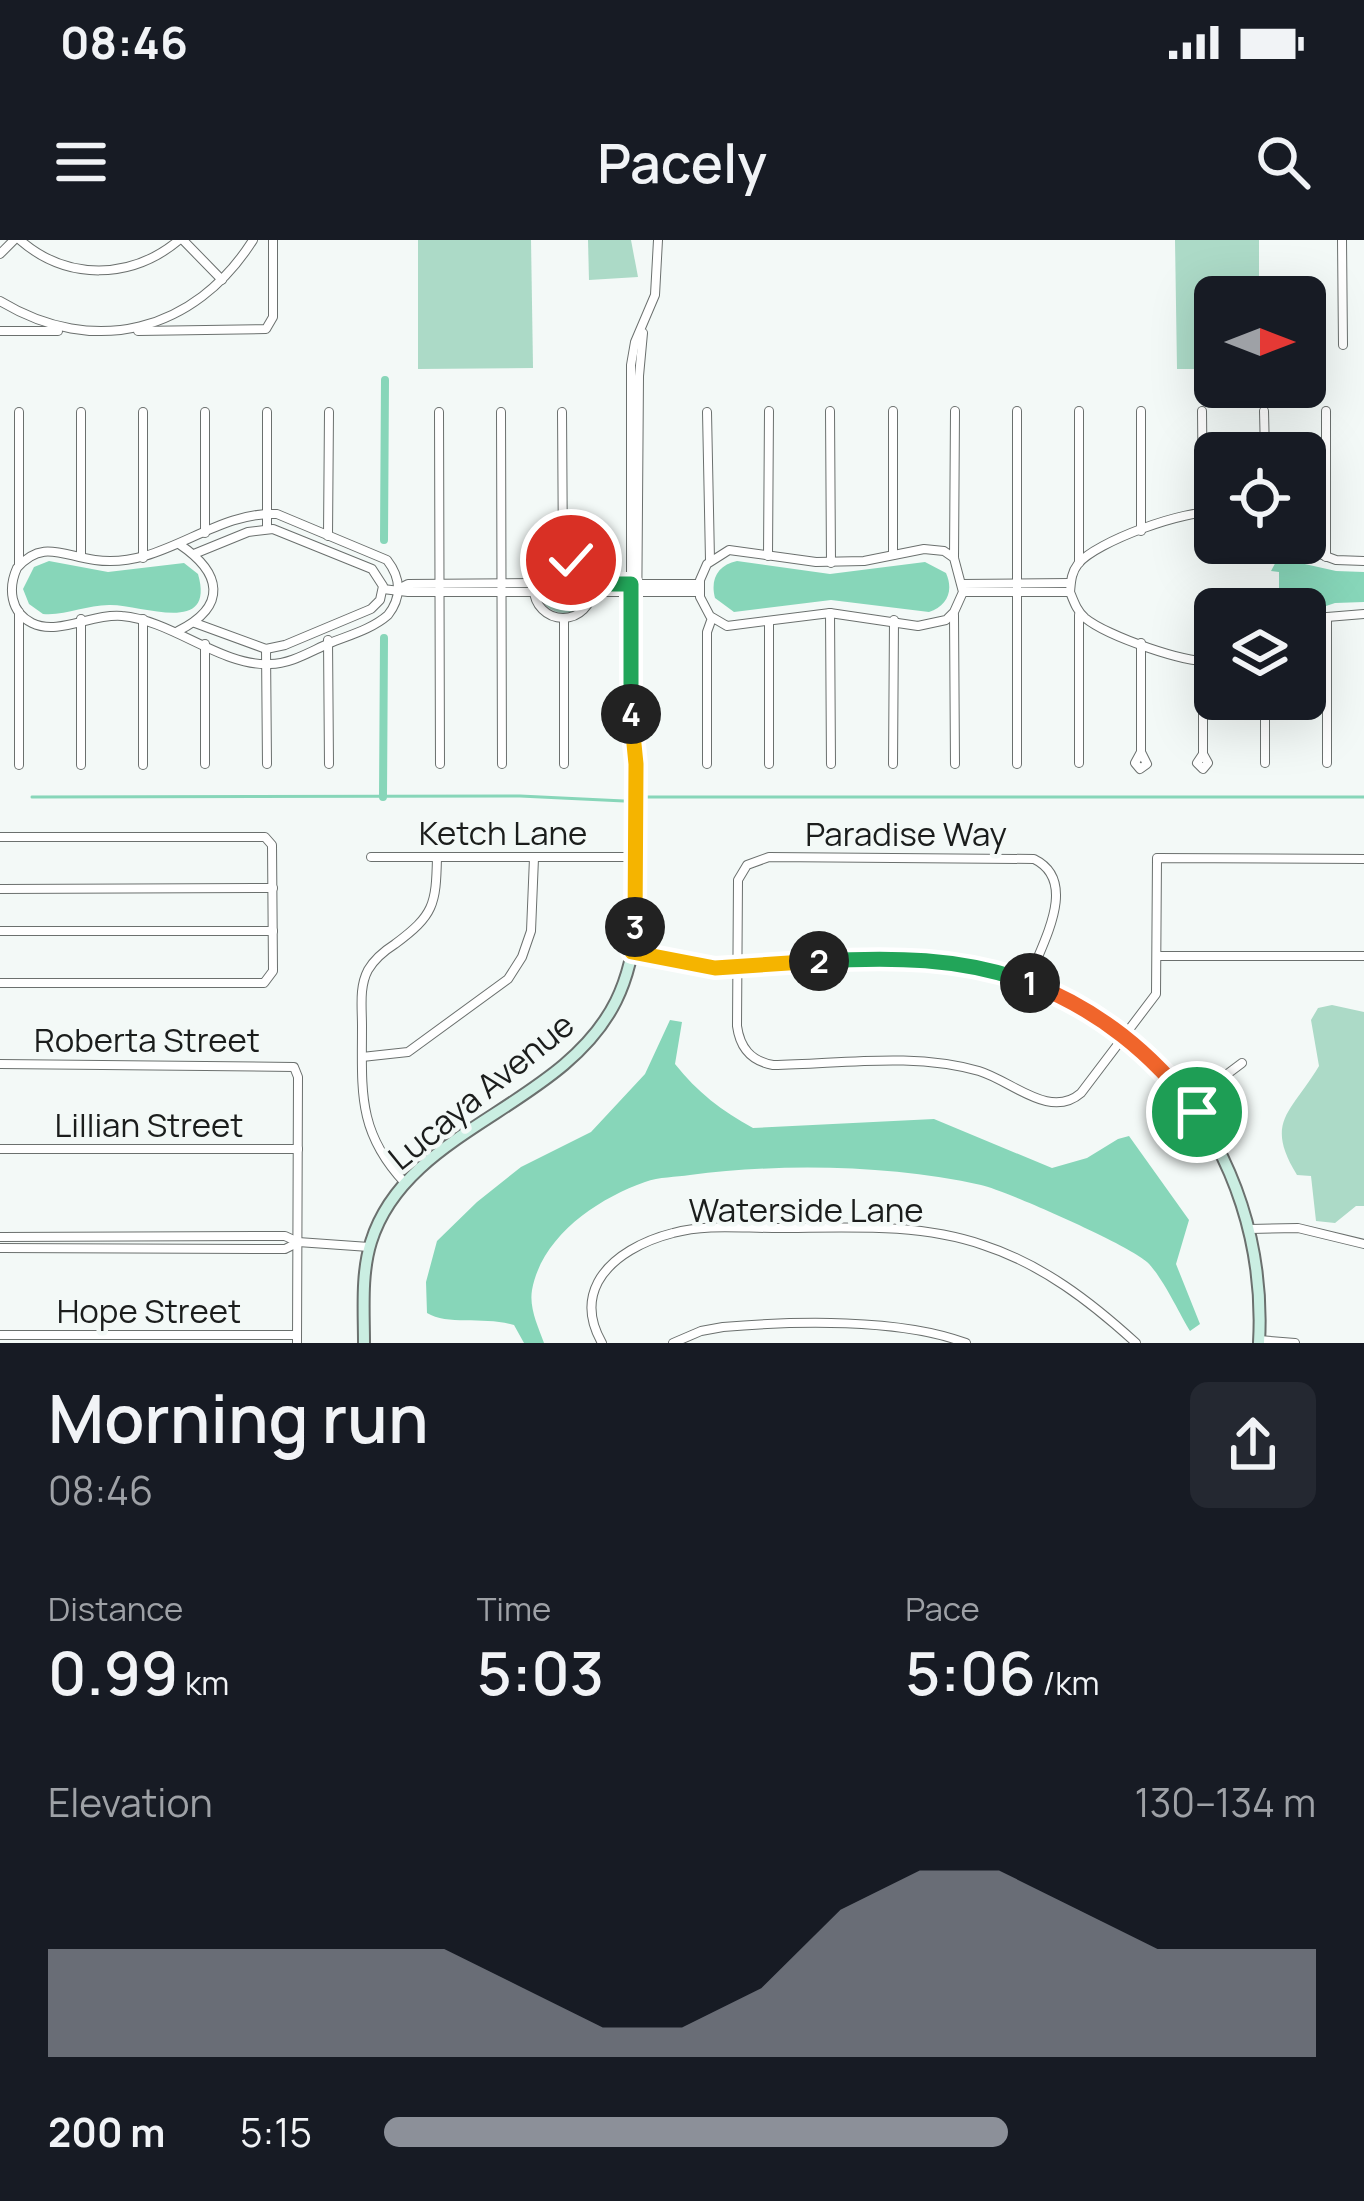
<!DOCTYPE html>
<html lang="en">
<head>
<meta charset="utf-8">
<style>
	body { margin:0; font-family:Manrope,sans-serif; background:#242831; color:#f1f3f6; height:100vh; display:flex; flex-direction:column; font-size:45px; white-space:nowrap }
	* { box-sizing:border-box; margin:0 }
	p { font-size:39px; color:#9ea1a6 }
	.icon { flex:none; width:66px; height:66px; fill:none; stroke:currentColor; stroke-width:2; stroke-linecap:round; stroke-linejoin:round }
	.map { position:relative; height:1103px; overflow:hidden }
	.side { display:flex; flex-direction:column; background:#171b24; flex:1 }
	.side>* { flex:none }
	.needle { width:78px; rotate:90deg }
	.tools { position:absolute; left:1194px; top:36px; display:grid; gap:24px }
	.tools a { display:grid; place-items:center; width:132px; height:132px; border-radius:18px; background:#171b24; box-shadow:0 12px 48px #0002; font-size:60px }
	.pin { position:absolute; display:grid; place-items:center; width:102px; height:102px; color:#fff; margin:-51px; border:6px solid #fff; border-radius:50%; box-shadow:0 3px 12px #0007 }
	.km { position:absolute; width:60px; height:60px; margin:-30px; border-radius:50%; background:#222; color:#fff; font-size:33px; line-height:60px; text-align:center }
	.round { display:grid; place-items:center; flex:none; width:126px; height:126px; border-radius:18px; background:#242831 }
	.summary { display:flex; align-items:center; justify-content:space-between; height:204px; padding:0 48px }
	h1 { font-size:66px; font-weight:600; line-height:90px }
	.figures { display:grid; grid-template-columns:repeat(3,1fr); gap:18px; height:204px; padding:12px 48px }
	.figures div { display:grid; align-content:center }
	.figures b { font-size:60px; font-weight:600 }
	.figures small { font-size:33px; font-weight:400 }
	.figures p { font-size:33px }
	.chart { height:336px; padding:24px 48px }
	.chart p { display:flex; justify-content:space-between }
	.chart svg { width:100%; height:216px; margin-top:12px; fill:#8c9099; opacity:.7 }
	ul { padding:0 48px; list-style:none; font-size:39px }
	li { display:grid; grid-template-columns:192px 144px 1fr; align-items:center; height:90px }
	li i { height:30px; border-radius:15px; background:#8c9099 }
	.status { display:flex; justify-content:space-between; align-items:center; height:84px; padding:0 60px; background:#171b24; direction:ltr }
	.status svg { height:33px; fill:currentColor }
	header { display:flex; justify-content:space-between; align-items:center; height:156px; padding:0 48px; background:#171b24; font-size:54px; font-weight:600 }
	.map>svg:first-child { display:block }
	.green { fill:#acdac7 }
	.water { fill:#87d6b9 }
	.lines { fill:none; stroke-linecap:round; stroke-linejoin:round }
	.stream { stroke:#87d6b9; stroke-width:3 }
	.canal { stroke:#87d6b9; stroke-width:8 }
	.street-casing { stroke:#6b706e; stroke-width:10 }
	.secondary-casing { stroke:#6b706e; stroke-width:14 }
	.street { stroke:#fff; stroke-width:8 }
	.secondary { stroke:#caeee2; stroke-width:10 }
	.split-1-casing { stroke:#fff; stroke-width:24 }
	.split-2-casing { stroke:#fff; stroke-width:24 }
	.split-3-casing { stroke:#fff; stroke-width:24 }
	.split-4-casing { stroke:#fff; stroke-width:24 }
	.split-5-casing { stroke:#fff; stroke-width:24 }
	.split-1 { stroke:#f0652b; stroke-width:15 }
	.split-2 { stroke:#22a559; stroke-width:15 }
	.split-3 { stroke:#f5b400; stroke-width:15 }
	.split-4 { stroke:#f5b400; stroke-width:15 }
	.split-5 { stroke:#22a559; stroke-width:15 }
	.labels { text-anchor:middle; stroke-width:9; stroke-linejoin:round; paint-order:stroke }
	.street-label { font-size:33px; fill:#1b1d1c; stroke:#f3f9f7 }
</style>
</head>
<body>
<div class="status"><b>08:46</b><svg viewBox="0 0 49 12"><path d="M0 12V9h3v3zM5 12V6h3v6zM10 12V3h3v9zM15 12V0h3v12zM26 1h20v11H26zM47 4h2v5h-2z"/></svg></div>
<header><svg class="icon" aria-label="menu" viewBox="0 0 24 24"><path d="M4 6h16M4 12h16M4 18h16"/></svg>Pacely<svg class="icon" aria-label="search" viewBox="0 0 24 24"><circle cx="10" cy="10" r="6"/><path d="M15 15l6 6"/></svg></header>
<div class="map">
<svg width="1364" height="1103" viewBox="0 0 1364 1103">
	<rect width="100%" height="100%" fill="#f3f9f7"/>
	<!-- green -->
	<g class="green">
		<polygon points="418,0 531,0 533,128 418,129"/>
		<polygon points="588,0 631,0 638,37 589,40"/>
		<polygon points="1175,0 1259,0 1259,57 1215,57 1215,129 1177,129"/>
		<circle cx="564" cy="348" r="25"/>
		<path d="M1332,765L1364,772V966H1356L1335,983L1316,981L1311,936L1297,935C1264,881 1291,873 1319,826L1311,780L1318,768Z"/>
	</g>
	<!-- water -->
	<g class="water">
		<polygon points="1278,318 1336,331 1364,332 1364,362 1335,363 1305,373 1305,369 1268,369 1266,363 1279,362 1279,332 1271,331"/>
		<path d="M49,321L108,332L184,323L198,334C216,397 141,364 109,365C86,365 65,376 43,374L29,364L23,349L34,327Z"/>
		<path d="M737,321L830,334L925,322L946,333C954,351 947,366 929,372L831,360L734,372L715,358C710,339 718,325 737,321Z"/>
		<path d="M670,780L682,782L675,824C697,852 722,871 753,888L934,879L1052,928L1087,918L1118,899L1129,896L1189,980L1176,1024L1200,1084L1190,1091C1179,1073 1162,1036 1147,1022C1129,1005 1007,951 981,945C893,925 780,923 690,935C676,937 659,937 645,942C597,959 542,996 532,1050C529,1068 538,1086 544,1103H524L514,1085C485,1076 448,1086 427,1073L426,1042L437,1001L477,962L521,927L591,892L645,834Z"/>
	</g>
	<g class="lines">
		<!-- stream -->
		<g class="stream">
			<polyline points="32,557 520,556 624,561"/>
			<polyline points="643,557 1364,557"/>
		</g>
		<!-- canal -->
		<g class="canal">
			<polyline points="384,300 385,140"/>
			<polyline points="383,557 384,398"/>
		</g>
		<!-- street casing -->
		<g class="street-casing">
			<g id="street">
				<path d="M20,0C67,41 131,40 179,0"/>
				<polyline points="183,0 222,40"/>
				<polyline points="1342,0 1343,105"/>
				<polyline points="0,14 14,0"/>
				<path d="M0,61C94,118 195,92 253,0"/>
				<polyline points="0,91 58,91"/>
				<polyline points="138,91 266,89 273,77 273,0"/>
				<polyline points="830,171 831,323"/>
				<polyline points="893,171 893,315"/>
				<polyline points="1017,171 1017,524"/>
				<polyline points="1079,171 1079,323"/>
				<polyline points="1141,171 1141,291"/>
				<polyline points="1202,171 1203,271"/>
				<polyline points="1264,171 1265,213"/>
				<polyline points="19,172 19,324"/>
				<polyline points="81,172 81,317"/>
				<polyline points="143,172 143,318"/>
				<polyline points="205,172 205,293"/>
				<polyline points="267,172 267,289"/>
				<polyline points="439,172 440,524"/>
				<polyline points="501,172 502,524"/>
				<polyline points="562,172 563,319"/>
				<polyline points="707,172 710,320"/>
				<path d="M277,274L387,320C401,338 402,357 388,375C372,389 350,395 330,403C311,411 291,424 270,424C222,427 172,380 122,376C93,373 58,396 32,383C10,372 8,348 17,328C42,299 63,316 95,320C162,330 212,271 277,274Z"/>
				<polyline points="328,296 329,172"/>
				<polyline points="1290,303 1336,320 1364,321"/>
				<polyline points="194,314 248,292 273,289 372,329 383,346 380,360 371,369 285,405 266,409 195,383"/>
				<polyline points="768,316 769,171"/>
				<polyline points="1326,317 1326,171"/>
				<polyline points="954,318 944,311 924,309 864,321 816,322 729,310 707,324 700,340 700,357 710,376 727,386 830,373 918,386 946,380 954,372 963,352 954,318 955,171"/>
				<circle cx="563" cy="349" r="29"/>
				<polyline points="593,344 699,344"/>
				<polyline points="962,344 1070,343"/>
				<polyline points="400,348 408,344 534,343"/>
				<polyline points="383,349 408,352 534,352"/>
				<polyline points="592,352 699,352"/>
				<polyline points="963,352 1070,352"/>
				<path d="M1070,352C1071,342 1071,333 1078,324C1095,302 1188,268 1215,273"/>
				<path d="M1070,352C1074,362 1077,371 1085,378C1107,396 1188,425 1215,421"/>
				<polyline points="830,373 831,524"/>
				<polyline points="954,375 955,524"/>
				<polyline points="81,379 81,525"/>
				<polyline points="769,381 769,524"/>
				<polyline points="1305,386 1327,377 1364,374"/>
				<path d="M178,391C228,366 222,333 179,304"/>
				<polyline points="328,400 329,524"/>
				<polyline points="205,404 205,524"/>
				<polyline points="266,409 267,524"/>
				<polyline points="1203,423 1203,514"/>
				<polyline points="1265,459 1265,523"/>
				<polyline points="1141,512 1141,403"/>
				<polygon points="1141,512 1147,524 1140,529 1135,523"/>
				<polygon points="1203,514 1208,523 1203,529 1197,523"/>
				<polyline points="636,521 639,136 643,93"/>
				<polyline points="1079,523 1079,375"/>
				<polyline points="1327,523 1327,377"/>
				<polyline points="564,524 564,378"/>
				<polyline points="636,524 631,508 631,125 635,102 655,55 658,0"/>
				<polyline points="707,524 707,392 712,378"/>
				<polyline points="893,524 894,380"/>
				<polyline points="19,525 19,372"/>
				<polyline points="143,525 143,379"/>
				<polyline points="0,597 265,597 272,605 273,731 264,743 0,743"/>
				<polyline points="371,617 635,617"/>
				<polyline points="0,649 273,648"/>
				<polyline points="0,691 273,691"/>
				<polyline points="1158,716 1364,716"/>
				<path d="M1028,742C1040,706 1081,642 1034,619L769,617L747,625L738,640L737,786C740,808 751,821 773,825C841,824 912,812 979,831C1012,841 1050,880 1081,853L1156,754L1157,618L1364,619"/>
				<polyline points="362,817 408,812 508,739 522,717 531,691 534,618"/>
				<polyline points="0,824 294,827 298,837 297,1103"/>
				<polyline points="1190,862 1242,823"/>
				<polyline points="0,909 298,909"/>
				<path d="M405,943C357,892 362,851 362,786C362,767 359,747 368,730C375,718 384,711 395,704C434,675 436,665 437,617"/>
				<polyline points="1250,989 1298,988 1364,1004"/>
				<polyline points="0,997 285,996 298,1002 369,1007"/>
				<polyline points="0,1008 285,1009 297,1003"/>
				<polyline points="0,1095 297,1095"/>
				<polyline points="1259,1100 1295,1103"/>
				<path d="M602,1103C591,1084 587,1063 598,1042C612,1016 645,1000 673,993C705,984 740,988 773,988C843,988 916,982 983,1005C1042,1024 1091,1062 1136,1103"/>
				<path d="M673,1103L701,1091L723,1087C794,1081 899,1078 966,1103"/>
			</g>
		</g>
		<!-- secondary casing -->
		<g class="secondary-casing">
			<g id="secondary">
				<path d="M632,712C661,718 692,727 722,728C795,730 868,714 942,722C1137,743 1270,909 1259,1103"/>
				<path d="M364,1103C364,1070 361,1034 371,1002C406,888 563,868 616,761C651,690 633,601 636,524"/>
			</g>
		</g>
		<!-- street -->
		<use href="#street" class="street"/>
		<!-- secondary -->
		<use href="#secondary" class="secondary"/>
	</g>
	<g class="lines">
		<!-- split-1 casing -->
		<g class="split-1-casing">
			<path id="split-1" d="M1030,743C1099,770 1152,813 1197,872"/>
		</g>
		<!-- split-2 casing -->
		<g class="split-2-casing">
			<path id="split-2" d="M819,721C890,717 962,717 1030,743"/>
		</g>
		<!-- split-3 casing -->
		<g class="split-3-casing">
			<polyline id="split-3" points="635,687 632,712 715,728 819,721"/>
		</g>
		<!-- split-4 casing -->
		<g class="split-4-casing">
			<polyline id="split-4" points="631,474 636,524 635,687"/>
		</g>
		<!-- split-5 casing -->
		<g class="split-5-casing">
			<polyline id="split-5" points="571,320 585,329 592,344 631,344 631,474"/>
		</g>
		<!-- split-1 -->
		<use href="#split-1" class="split-1"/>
		<!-- split-2 -->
		<use href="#split-2" class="split-2"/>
		<!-- split-3 -->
		<use href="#split-3" class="split-3"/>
		<!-- split-4 -->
		<use href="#split-4" class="split-4"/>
		<!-- split-5 -->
		<use href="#split-5" class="split-5"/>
	</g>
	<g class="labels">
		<!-- street labels -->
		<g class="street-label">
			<text x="503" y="605">Ketch Lane</text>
			<text x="906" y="606">Paradise Way</text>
			<text x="147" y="812">Roberta Street</text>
			<text transform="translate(481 851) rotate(-39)" y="12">Lucaya Avenue</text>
			<text x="149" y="897">Lillian Street</text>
			<text x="806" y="982">Waterside Lane</text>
			<text x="149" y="1083">Hope Street</text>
		</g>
	</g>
</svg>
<div class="tools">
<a><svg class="needle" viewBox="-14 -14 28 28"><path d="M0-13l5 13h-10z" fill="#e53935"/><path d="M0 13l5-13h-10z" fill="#9ea1a6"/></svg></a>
<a><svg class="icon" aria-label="locate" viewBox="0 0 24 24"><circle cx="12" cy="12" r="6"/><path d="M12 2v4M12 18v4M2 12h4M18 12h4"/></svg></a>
<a><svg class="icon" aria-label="layers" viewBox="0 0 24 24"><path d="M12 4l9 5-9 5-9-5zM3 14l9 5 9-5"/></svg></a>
</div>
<div class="pin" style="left:1197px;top:872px;background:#1e9e55"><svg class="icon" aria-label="arrive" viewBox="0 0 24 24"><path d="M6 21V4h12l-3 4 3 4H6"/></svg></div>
<div class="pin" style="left:571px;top:320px;background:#d93025"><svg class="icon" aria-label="check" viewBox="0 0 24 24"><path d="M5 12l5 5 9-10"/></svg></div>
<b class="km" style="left:1030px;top:743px">1</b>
<b class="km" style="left:819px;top:721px">2</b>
<b class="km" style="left:635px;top:687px">3</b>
<b class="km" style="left:631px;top:474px">4</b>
</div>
<section class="side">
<div class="summary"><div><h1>Morning run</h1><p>08:46</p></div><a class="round"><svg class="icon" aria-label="share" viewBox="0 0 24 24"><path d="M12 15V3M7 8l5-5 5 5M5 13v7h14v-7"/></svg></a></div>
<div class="figures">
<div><p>Distance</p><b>0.99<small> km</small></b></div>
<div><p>Time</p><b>5:03</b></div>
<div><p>Pace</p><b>5:06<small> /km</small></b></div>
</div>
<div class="chart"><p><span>Elevation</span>130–134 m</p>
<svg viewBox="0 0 160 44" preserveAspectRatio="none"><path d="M0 44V22L10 22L20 22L30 22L40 22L50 22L60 30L70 38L80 38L90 30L100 14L110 6L120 6L130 14L140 22L150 22L160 22V44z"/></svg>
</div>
<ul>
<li><b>200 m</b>5:15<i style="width:67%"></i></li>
</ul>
</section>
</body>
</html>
